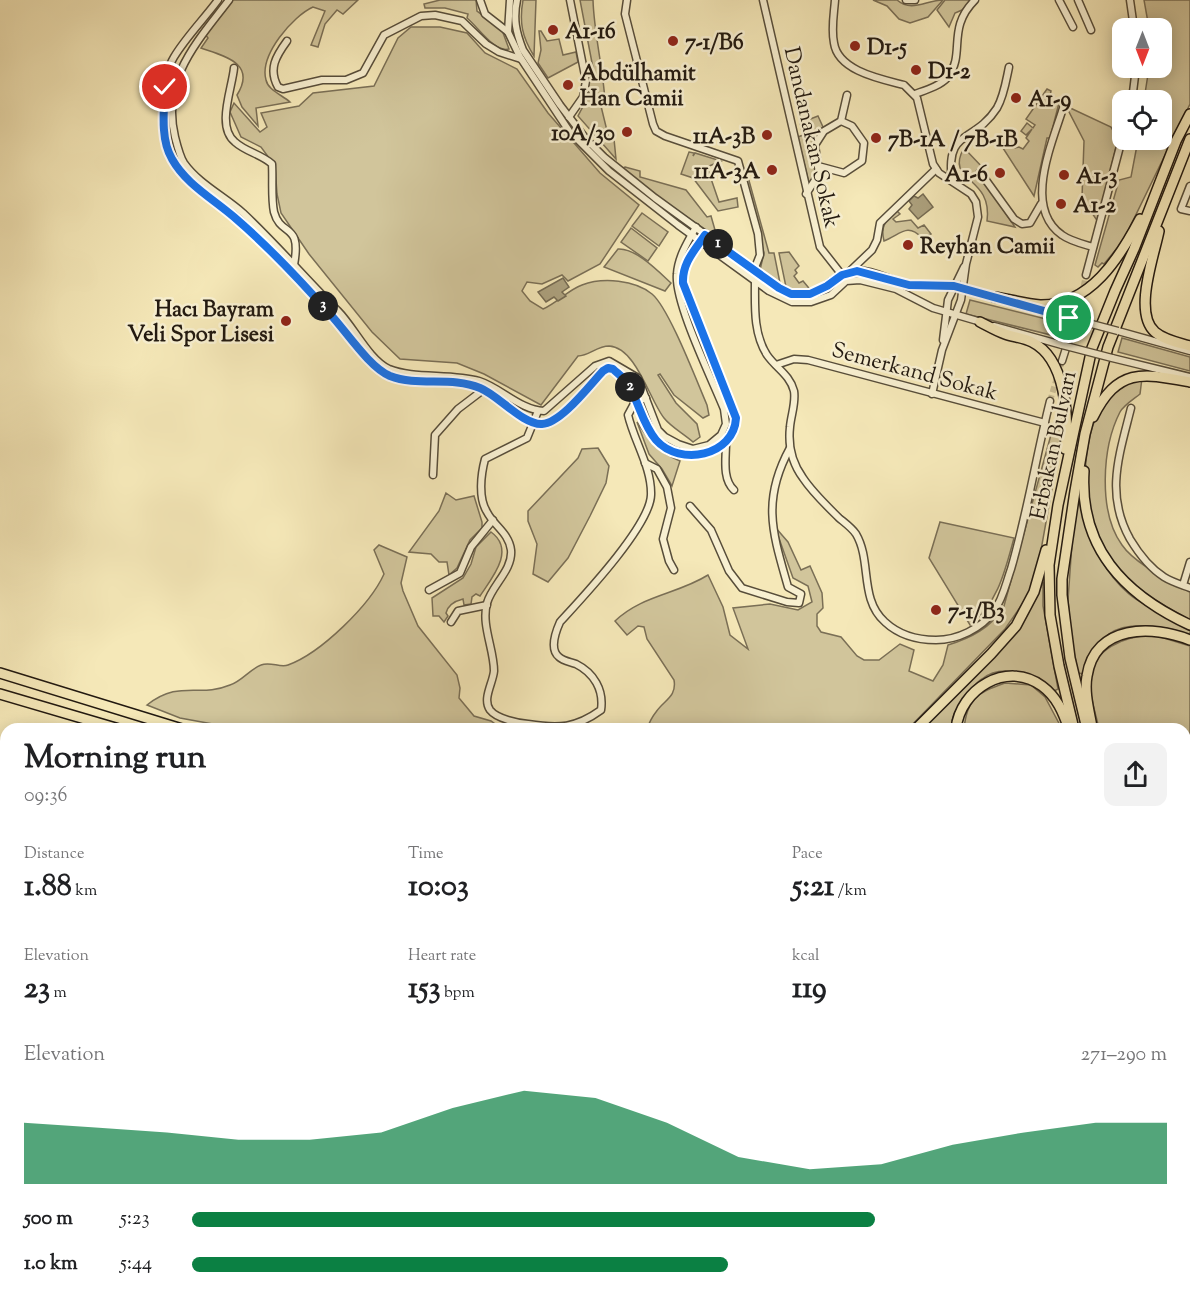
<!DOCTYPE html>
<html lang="en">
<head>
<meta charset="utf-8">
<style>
	body { margin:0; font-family:"Sorts Mill Goudy",serif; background:#f2f2f2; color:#202124; height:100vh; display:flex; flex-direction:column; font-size:22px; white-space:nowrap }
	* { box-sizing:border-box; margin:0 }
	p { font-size:20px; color:#757577 }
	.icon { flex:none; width:33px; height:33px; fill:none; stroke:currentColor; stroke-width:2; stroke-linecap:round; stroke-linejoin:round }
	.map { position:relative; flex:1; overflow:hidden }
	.panel { position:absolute; left:0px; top:723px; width:1191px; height:578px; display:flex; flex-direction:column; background:#fff; border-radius:18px 18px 0 0; box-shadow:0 3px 15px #0003 }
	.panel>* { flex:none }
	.needle { width:39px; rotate:180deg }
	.fabs { position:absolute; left:1112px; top:18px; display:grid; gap:12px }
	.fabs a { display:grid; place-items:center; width:60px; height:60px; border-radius:12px; background:#fff; box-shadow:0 3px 15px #0003; font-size:30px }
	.pin { position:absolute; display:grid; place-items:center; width:51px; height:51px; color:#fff; margin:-26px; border:3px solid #fff; border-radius:50%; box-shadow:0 2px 6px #0007 }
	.km { position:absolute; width:30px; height:30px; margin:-15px; border-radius:50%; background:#222; color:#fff; font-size:16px; line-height:30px; text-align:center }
	.round { display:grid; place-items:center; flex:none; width:63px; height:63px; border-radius:12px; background:#f2f2f2 }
	.head { display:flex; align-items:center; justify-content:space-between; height:102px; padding:0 24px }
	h1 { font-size:33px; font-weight:700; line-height:45px }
	.figures { display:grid; grid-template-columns:repeat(3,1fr); gap:9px; height:102px; padding:6px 24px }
	.figures div { display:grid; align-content:center }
	.figures b { font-size:30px; font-weight:700 }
	.figures small { font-size:16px; font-weight:400 }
	.figures p { font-size:16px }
	.chart { height:168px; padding:12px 24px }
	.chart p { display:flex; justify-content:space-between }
	.chart svg { width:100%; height:108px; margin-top:6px; fill:#0b8043; opacity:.7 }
	ul { padding:0 24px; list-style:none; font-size:20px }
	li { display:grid; grid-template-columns:96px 72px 1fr; align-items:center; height:45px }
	li i { height:15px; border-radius:8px; background:#0b8043 }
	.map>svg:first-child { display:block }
	.green { fill:#d1c59b; stroke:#7a6f56; stroke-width:1.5 }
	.water { fill:#ada27f; stroke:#756b53; stroke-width:1.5 }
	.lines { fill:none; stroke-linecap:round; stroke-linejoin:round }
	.minor-tunnel { stroke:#cbbf96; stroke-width:6; stroke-dasharray:6 3; stroke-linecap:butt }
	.minor-casing { stroke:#574d3a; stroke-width:9 }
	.highway-casing { stroke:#221910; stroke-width:12 }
	.minor { stroke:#f8f0d1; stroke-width:6 }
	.highway { stroke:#f5e8b8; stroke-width:9 }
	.minor-bridge-casing { stroke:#574d3a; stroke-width:9; stroke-linecap:butt }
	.minor-bridge { stroke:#f8f0d1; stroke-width:6 }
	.route-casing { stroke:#fff; stroke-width:12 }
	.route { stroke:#1a73e8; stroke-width:8 }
	.poi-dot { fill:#8f2418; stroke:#f8f0d1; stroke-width:2 }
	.labels { text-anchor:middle; stroke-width:5; stroke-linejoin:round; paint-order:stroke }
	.poi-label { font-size:22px; font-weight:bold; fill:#221910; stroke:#f8f0d1; text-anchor:start }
	.street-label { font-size:22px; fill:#221910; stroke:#f8f0d1 }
</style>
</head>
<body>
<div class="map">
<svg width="1190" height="1300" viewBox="0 0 1190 1300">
	<rect width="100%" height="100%" fill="#f5e8b8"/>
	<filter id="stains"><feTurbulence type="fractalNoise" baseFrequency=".00333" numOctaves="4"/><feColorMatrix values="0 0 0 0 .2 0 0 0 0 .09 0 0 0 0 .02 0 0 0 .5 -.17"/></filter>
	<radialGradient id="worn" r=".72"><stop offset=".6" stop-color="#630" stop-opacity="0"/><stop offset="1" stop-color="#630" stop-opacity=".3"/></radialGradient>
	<!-- green -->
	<g class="green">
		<path d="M233,0H358L343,14L337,10L325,24L318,47L311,45L325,11L313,7C293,16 259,55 266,80C268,90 282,95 290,102L256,108L258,126L242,107L237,95C257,63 224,56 201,48L208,38L205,34Z"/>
		<path d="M440,0H476L477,11L502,30L509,49C495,53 479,28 467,18L468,14L445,8H425L424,4Z"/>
		<path d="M523,0H536L534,56C522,37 519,22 523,0Z"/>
		<path d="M580,0H593C594,34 603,67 605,101L600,102L609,139H614L616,159L578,116L589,95L588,71L593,68Z"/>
		<path d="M873,0H897C912,13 926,0 943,0L928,17L910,23L899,19L887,6Z"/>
		<polygon points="945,0 972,0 962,10 955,13 949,27 937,10"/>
		<polygon points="1144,0 1190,0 1190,104 1123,241 1104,264 1102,263 1098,267 1095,265 1119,180 1131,177 1138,140 1161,140 1161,100 1144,100 1149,68 1161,68 1161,28 1149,28"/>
		<path d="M411,27H440L467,33L485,53L517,69L548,113L600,173L639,205L600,264L568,281L562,275L542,284L527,282L522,291L530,301L543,309C557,303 568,290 582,285C603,277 635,280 652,294C669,308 697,382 707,405L709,415L703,418L674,395L660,374L658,375L676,403L697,424L700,437L693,442C684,434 671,427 664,418C650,401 636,347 609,346C597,346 589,356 578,356L541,405L484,374L457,363L400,359L372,332L309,254L281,213L277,194L275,166L261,147L241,137L230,112L234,103L260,132L267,127L261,113L299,106L313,93L374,86L398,38Z"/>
		<polygon points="539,31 541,31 547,41 559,39 563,55 576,52 578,62 548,78 538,63 541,50"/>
		<polygon points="1047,89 1051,91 1050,96 1059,103 1050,138 1047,138 1034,196 1001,145 1008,141 1015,148 1019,147 1023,149 1029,141 1026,138 1032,129 1026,135 1021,131 1027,123 1033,128 1035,125 1026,119"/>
		<polygon points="1066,106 1111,127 1118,139 1098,222 1082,198 1084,141"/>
		<polygon points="818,116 823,127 813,145 817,173 812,183 809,184 798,137 803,135 800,123"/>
		<path d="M964,148L984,169L979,174L1015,227L987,221C993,175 944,183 964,148Z"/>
		<polygon points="689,152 694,153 693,156 695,153 721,161 707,167 719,202 737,198 738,207 718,211 693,178 681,174"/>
		<path d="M625,167L640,171V177L686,190L707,217L711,216L717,237C685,216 652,195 623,168Z"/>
		<polygon points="748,177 769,253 774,253 780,283 760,270 764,253 744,178"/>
		<path d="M897,211L900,214L893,219L896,222L911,220L918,228L924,225L931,234L922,238C907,222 900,235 884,241C880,225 886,221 897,211Z"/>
		<polygon points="642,213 668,232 659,246 632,226"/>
		<polygon points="631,228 657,248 648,261 621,242"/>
		<path d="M618,249C636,248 658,271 671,283L665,291L604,267Z"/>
		<polygon points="789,252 799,266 795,270 797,273 794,276 799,283 803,281 813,293 803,293 786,287 779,253"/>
		<polygon points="970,300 1062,323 1059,337 966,314"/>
		<polygon points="1122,338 1190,357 1190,371 1118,352"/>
		<path d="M1142,378L1140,394C1134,399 1124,405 1120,412C1102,447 1098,512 1122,545C1135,564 1169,581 1190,591V620C1159,603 1127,586 1108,555C1101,545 1091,530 1089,519C1081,484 1084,422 1110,395C1118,385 1130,381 1142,378Z"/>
		<path d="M1060,412L1061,438L1038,567L1030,593L1005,629L908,729H647C649,723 652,717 656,712C664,700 677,697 674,680L647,639L644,627L638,626L627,635L615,621C642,595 678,594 708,575L723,607L730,635L748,649L733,608L770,604L798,610L812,602L808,586L793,578L775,527L788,542L801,570L810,566L822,593L823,608L817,614V626L821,632L841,637L857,656L864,660H879L900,644L914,650L909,671L933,681L943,665L948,645C971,638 991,628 1004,606L1055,420Z"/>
		<path d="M637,422C651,443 655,450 680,461L672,486L662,469L649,454Z"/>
		<polygon points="598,448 609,466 606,483 590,516 568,558 548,582 533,574 537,544 528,521 528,511 578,458 582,449"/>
		<polygon points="446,493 456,500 474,496 482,522 482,528 470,540 457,568 449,575 447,562 439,562 431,554 409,552 439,511"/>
		<path d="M1075,501H1079C1087,535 1102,571 1129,594C1144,607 1172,618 1190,628V636C1170,626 1128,620 1109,634C1096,644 1090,660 1084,674L1078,673L1071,636L1068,600Z"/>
		<path d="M940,522L1014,538C1005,571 998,603 970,625L929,558Z"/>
		<path d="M491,532C516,550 492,578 480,596L476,594L472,597L471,604L464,605L463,599C455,601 448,605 446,613L448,616L444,622L439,616H433L432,598L463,578L471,564L476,547Z"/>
		<path d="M379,545L407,557L401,583L403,591L418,626L457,675L460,688L459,698L474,716L491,721L502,729H240L180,718L147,705C180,679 199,698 230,685C242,681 250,669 261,665C270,661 280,668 288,665C321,653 370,605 384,574L374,550Z"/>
		<path d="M1043,582V606L1058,689L1054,691C1036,677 1004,661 982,679C977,682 973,688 969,692C960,702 951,715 951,729H922C967,684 1019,642 1043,582Z"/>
		<path d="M1154,635L1190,646V800L1185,799V729H1099C1096,714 1090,698 1090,683C1090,648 1125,636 1154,635Z"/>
		<path d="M1005,683L1031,685L1045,697L1062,729H964C967,698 977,693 1005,683Z"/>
		<polygon points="0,758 6,761 6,879 0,857"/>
		<polygon points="1185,867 1190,868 1190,975 1185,974"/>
		<polygon points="1185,978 1190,980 1190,1069 1187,1077"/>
		<polygon points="833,1294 835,1300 370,1300 369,1295"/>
	</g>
	<!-- water -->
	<g class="water">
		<polygon points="923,194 933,207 918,219 909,209 912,205 909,201 914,196 918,198"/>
		<polygon points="563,278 569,287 562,292 566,296 558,301 554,297 546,302 538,292"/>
	</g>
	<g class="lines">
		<!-- minor-tunnel -->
		<g class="minor-tunnel">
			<polyline points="1080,304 1086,275"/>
			<polyline points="1050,401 1062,361"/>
		</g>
		<!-- minor casing -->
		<g class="minor-casing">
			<g id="minor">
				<path d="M218,0C204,19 186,37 174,57C160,80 161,131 170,155C181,183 213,199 235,218C269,248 300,280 331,314C348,334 364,359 386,373C409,388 453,376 480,388C497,396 523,425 542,424C561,423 589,386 603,371L607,368L613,369C618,374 626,379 629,386C639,403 643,425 656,440C680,467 734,456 736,418L683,283L684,270L689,257L705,235"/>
				<path d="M229,0C197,42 161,79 175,137C177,145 180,157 184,163C199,184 224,196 243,213C276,244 306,279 338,311C354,327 369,360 389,369C413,379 452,373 479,381C501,388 520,410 544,411L595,366L609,361L638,378L658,430L665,437L678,444L693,449L709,445L721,435L726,424L724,409C712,379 674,302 677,274C678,257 688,241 696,227"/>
				<polyline points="480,0 485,14 508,32"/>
				<polyline points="510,0 508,32 520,57 569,131 609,171 678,225 769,291 792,302 811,302 831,295 846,281 860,280 896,289 933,308 981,322"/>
				<path d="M517,0C513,19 516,32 523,50L560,105L586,139L604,157L655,198L779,288C821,307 820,279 854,271C870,268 891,281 907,284C922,287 938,285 953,286C968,288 983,294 997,298"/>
				<polyline points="627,0 625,14 653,124 656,131 665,136 738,161 758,234 760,255 754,270"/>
				<polyline points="763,0 820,247 842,275"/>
				<path d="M835,0C834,14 831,29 834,43C838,71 881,79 904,85L917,98L933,164L939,173L971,194L976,202L978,217L966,264L961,300L942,350L932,394"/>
				<polyline points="906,0 915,0"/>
				<polyline points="1059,0 1073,27"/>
				<polyline points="1078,0 1091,30"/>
				<polyline points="1130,0 1134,28"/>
				<path d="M287,41C276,56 268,69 278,87L283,89L322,80H346L363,73L384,35L421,16L435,15L462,21L486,44L499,52L521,59"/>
				<path d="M234,68C232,89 216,127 235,142C246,152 261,154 272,164C273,179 271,197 274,212C281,238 302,221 294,265"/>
				<path d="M915,94C926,90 940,86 948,77C966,53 946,29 975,0"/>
				<polyline points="1132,100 1136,68"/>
				<path d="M1064,105C1053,142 1022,207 1062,235C1070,241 1083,244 1093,247"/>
				<polyline points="569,117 583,97 586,81 570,0"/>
				<polyline points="818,166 844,173 862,161 864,143 852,126 841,121"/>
				<polyline points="980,172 1014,219 1022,224 1030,223 1041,204"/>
				<path d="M952,181C945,128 974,144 997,108C1004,96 1006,81 1009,67"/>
				<polyline points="1190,186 1181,209 1190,211"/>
				<polyline points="806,194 819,174 815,145 824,131 841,121 847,95"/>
				<polyline points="849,272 872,250 877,240 880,223 936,169"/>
				<polyline points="1086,275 1122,139"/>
				<path d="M755,280C755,306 753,333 767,355C776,368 790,375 794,391C796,403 791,415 790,427C788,445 792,463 803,478C813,493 827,506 839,518C845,523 852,528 856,534C872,561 859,599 885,622C899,635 918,640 936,640C957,640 981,629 994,611C1003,599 1006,583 1011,569C1027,514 1036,457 1050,401"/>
				<polyline points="1030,307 1069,318"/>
				<polyline points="994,326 1062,345"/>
				<polyline points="1118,331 1190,351"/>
				<polyline points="943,340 948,300 964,267"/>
				<polyline points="1112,358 1190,377"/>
				<polyline points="1062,361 1080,304"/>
				<polyline points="776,365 794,359 808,360 1045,423"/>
				<path d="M1131,408C1119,456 1105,494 1130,539C1139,554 1150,568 1164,577C1172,582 1182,585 1190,588"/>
				<path d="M538,411L527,438L485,459C481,474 478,498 487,512C494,526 509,533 511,550C513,570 492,585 487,603C481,625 494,649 494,671C493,683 482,699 490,710C497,719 518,723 528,724C559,729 576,728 601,710C604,690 594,673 576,664C571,662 563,661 559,657C549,649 556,631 560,622C582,598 650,526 651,495C652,468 634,441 628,415L635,402L646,398"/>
				<path d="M726,443C726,458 722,479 734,490"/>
				<polyline points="645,463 657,469 667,487 671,508 663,539 669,561 674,570"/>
				<polyline points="433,475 435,435 458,409 483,390"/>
				<path d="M690,506L711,530L729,571L742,588L787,602L799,603L801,594L788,587C773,534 761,501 790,448"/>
				<polyline points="1183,585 1190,562"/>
				<polyline points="429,590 460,573 471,547 493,520"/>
				<polyline points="451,622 458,611 487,605"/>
			</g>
		</g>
		<!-- highway casing -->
		<g class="highway-casing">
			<g id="highway">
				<path d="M1159,231C1154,256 1133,313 1155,332C1164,340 1179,343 1190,346"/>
				<path d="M994,297C1009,299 1026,304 1040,305C1090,306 1120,257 1140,219"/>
				<path d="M980,322C988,326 996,331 1005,334C1014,337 1024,338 1032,342C1066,359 1069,417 1065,449"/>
				<path d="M1093,417C1118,367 1143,373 1190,382"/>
				<path d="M1084,471C1079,547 1123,594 1190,625"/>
				<polyline points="0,673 182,729"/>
				<polyline points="0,694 119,729"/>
				<path d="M1092,727C1089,710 1084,692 1087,676C1095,624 1153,625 1190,640"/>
				<polyline points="916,729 991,654 1016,626 1034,592 1046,550"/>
				<path d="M956,729C960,689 1007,660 1042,686C1057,697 1063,712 1069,729"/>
				<polyline points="1074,729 1059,666 1050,615 1049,565 1058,505 1092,348 1115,291 1134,249 1176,141 1190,114"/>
				<polyline points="1087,729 1070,658 1062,595 1062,579 1075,491 1085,434 1108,347 1190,139"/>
				<polyline points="1185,807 1190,808"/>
				<polyline points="1185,824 1190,824"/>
				<polyline points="1185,844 1190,844"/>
				<polyline points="1185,864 1190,864"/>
				<polyline points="1185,975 1190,977"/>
				<polyline points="1185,1122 1190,1238"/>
				<polyline points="1176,1294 1176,1300"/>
			</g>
		</g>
		<!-- minor -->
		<use href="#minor" class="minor"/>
		<!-- highway -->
		<use href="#highway" class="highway"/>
		<!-- minor-bridge casing -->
		<g class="minor-bridge-casing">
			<g id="minor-bridge">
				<polyline points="1069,318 1118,331"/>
				<polyline points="1062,345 1112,358"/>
			</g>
		</g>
		<!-- minor-bridge -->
		<use href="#minor-bridge" class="minor-bridge"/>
	</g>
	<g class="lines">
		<!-- route casing -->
		<g class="route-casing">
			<path id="route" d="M165,87C164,109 160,139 172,159C186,184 212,198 234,217C269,247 300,280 330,314C346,331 369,367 390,376C418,387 451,376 480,388C498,395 523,425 542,424C561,423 589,386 603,371L608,368L613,369C618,374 626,379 629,386C639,403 643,425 656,440C680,467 734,456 736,418L683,283C682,263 695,250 705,235L779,288L791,294H810L827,286L842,275L857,271L909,285L954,286L1069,318"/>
		</g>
		<!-- route -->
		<use href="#route" class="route"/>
	</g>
	<!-- markers -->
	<g class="poi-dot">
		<circle cx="553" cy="30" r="6"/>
		<circle cx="673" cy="41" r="6"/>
		<circle cx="855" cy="46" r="6"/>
		<circle cx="916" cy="70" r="6"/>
		<circle cx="568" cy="85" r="6"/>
		<circle cx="1016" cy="98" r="6"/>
		<circle cx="627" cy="132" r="6"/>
		<circle cx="767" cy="135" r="6"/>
		<circle cx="876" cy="138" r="6"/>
		<circle cx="772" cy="170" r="6"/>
		<circle cx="1000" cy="173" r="6"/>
		<circle cx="1064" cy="175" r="6"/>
		<circle cx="1061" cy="204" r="6"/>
		<circle cx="908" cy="245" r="6"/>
		<circle cx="286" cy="321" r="6"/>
		<circle cx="936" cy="610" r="6"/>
	</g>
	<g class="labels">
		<!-- poi labels -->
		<g class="poi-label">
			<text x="565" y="38">A1-16</text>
			<text x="685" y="49">7-1/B6</text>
			<text x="867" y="54">D1-5</text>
			<text x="928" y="78">D1-2</text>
			<text x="580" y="80">Abdülhamit<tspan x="580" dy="25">Han Camii</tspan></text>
			<text x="1028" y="106">A1-9</text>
			<text x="615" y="140" text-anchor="end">10A/30</text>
			<text x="755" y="143" text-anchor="end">11A-3B</text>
			<text x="888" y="146">7B-1A / 7B-1B</text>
			<text x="760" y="178" text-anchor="end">11A-3A</text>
			<text x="988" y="181" text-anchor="end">A1-6</text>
			<text x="1076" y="183">A1-3</text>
			<text x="1073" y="212">A1-2</text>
			<text x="920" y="253">Reyhan Camii</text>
			<text x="274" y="316" text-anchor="end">Hacı Bayram<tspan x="274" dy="25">Veli Spor Lisesi</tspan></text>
			<text x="948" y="618">7-1/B3</text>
		</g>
		<!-- street labels -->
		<g class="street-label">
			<text transform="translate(813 137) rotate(77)" y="8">Dandanakan Sokak</text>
			<text transform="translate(915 370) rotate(15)" y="8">Semerkand Sokak</text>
			<text transform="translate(1052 445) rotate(-78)" y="8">Erbakan Bulvarı</text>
		</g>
	</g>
	<rect width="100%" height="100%" filter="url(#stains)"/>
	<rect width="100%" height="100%" fill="url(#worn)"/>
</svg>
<div class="fabs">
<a><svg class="needle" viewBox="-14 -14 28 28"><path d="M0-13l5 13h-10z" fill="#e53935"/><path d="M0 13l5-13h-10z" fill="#757577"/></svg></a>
<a><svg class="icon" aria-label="locate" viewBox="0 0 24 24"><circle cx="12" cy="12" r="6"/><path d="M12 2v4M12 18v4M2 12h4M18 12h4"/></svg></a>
</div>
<div class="pin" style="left:1069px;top:318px;background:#1e9e55"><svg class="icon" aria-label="arrive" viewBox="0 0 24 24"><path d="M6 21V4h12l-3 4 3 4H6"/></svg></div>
<div class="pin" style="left:165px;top:87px;background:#d93025"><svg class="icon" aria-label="check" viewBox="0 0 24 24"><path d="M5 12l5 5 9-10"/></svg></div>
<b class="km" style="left:718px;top:244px">1</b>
<b class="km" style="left:630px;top:387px">2</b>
<b class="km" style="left:323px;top:306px">3</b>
<section class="panel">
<div class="head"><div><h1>Morning run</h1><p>09:36</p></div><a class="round"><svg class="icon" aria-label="share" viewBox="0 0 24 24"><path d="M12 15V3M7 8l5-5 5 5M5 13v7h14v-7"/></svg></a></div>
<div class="figures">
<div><p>Distance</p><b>1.88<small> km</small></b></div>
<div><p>Time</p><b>10:03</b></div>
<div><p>Pace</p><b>5:21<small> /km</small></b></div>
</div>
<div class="figures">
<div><p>Elevation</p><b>23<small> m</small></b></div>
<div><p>Heart rate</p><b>153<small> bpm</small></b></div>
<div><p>kcal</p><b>119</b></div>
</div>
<div class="chart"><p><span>Elevation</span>271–290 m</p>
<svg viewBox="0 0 160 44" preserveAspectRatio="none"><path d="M0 44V19L10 21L20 23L30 26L40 26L50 23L60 13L70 6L80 9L90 19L100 33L110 38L120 36L130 28L140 23L150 19L160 19V44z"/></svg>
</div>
<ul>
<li><b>500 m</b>5:23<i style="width:70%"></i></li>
<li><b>1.0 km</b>5:44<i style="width:55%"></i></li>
</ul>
</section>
</div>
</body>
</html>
